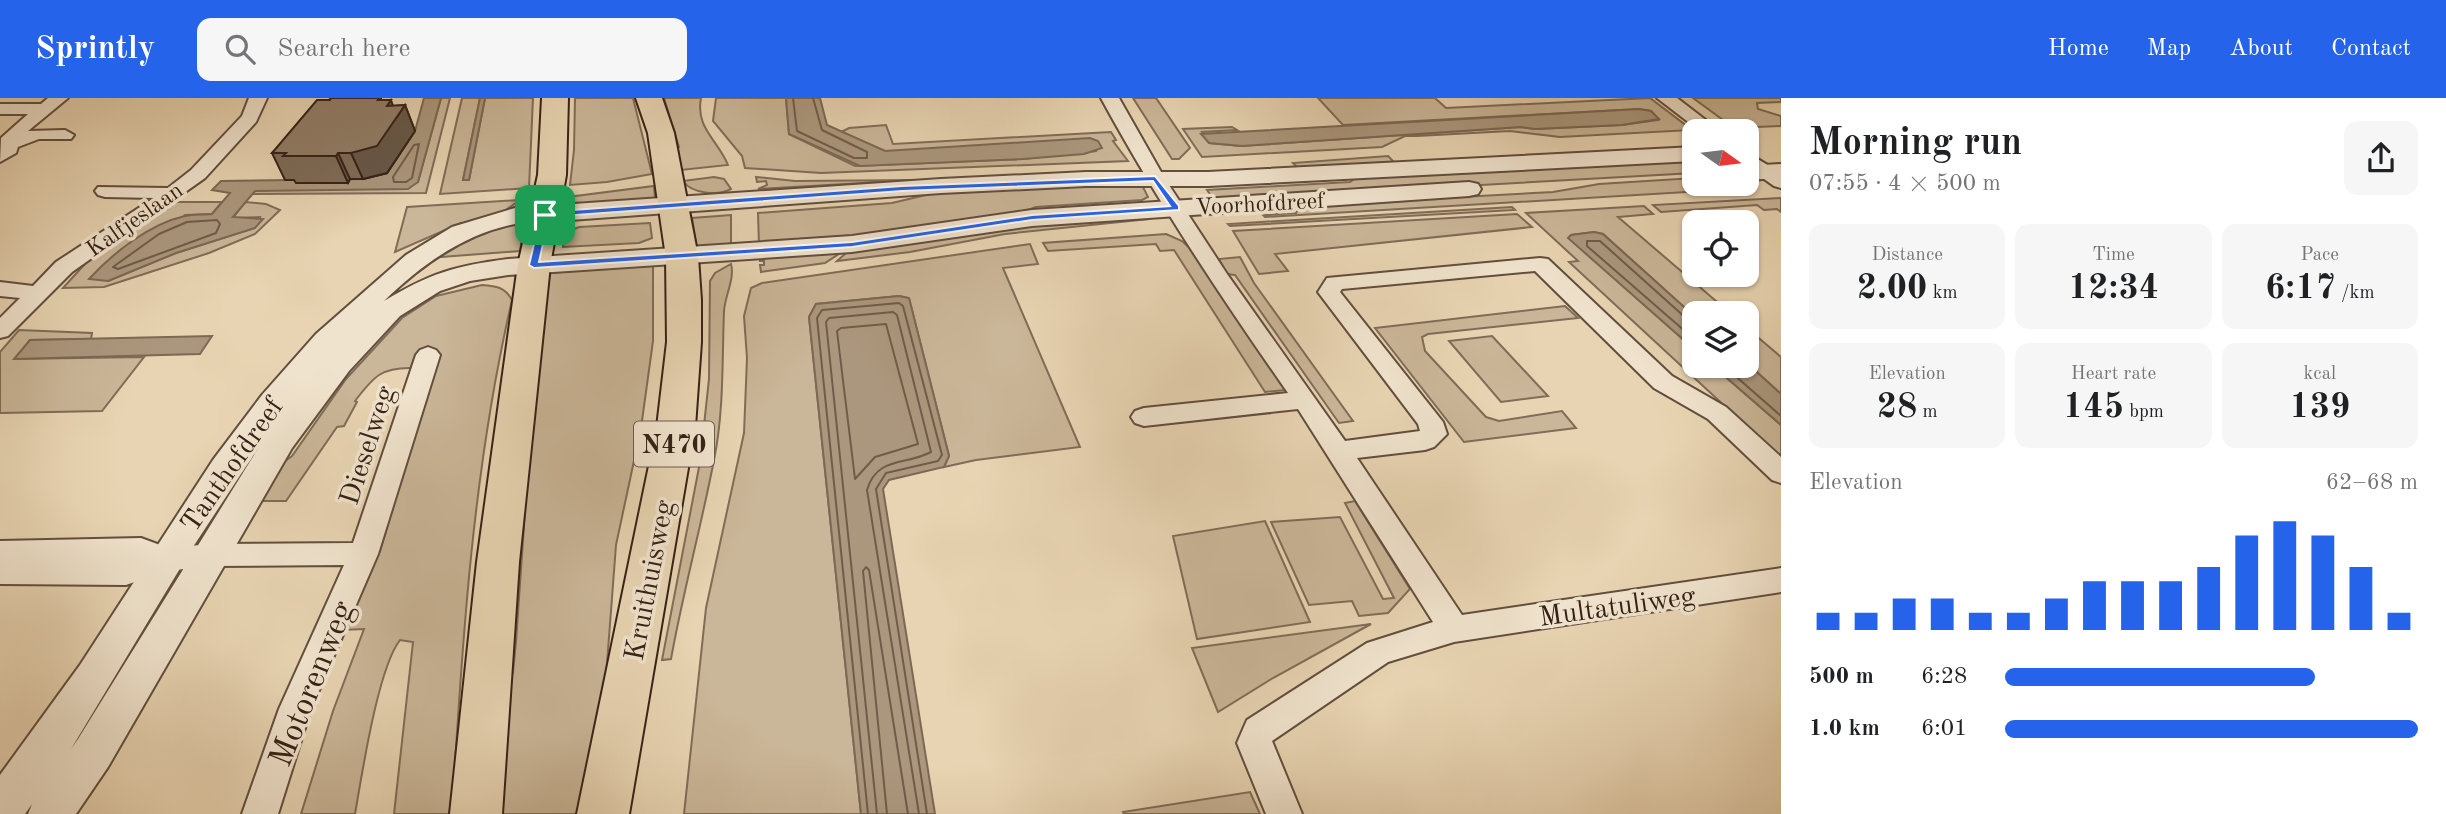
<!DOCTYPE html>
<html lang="en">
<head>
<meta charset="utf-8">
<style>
	body { margin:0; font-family:"Old Standard TT",serif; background:#f6f6f6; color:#202124; height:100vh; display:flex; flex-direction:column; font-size:26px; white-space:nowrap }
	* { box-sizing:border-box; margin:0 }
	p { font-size:23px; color:#757577 }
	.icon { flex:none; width:38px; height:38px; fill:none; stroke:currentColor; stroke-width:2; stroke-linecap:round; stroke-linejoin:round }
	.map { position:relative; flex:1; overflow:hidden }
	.side { display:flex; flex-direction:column; background:#fff; width:665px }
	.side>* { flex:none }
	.needle { width:46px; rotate:104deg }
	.fabs { position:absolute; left:1682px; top:21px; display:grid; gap:14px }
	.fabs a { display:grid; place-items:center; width:77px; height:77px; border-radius:14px; background:#fff; box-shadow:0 2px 5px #0004; font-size:35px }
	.pin { position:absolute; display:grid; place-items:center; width:60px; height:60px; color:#fff; margin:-30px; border-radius:14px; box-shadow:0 4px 10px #0006 }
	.round { display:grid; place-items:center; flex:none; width:74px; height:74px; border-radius:14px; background:#f6f6f6 }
	.summary { display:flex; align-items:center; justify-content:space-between; height:119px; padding:0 28px }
	h1 { font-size:38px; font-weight:700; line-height:52px }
	.stats { display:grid; grid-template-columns:repeat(3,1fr); gap:10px; height:119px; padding:7px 28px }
	.stats div { display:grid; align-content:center; border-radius:14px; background:#f6f6f6; text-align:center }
	.stats b { font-size:35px; font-weight:700 }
	.stats small { font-size:19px; font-weight:400 }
	.stats p { font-size:19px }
	.chart { height:196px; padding:14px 28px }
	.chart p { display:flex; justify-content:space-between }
	.chart svg { width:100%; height:126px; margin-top:7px; stroke:#2563eb; stroke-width:6 }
	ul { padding:0 28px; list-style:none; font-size:23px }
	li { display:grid; grid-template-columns:112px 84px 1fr; align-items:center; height:52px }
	li i { height:18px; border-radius:9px; background:#2563eb }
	header { display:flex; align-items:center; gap:42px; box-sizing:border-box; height:98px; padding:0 35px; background:#2563eb; color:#fff }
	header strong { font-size:33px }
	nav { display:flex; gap:38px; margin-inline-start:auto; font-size:24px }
	.search { width:490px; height:63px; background:#f6f6f6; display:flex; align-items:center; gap:18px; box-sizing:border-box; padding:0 24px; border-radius:14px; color:#757577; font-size:26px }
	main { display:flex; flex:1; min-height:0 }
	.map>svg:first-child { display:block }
	.green { fill:#cab698; stroke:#806c58; stroke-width:2 }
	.water { fill:#ab977d; stroke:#7c6854; stroke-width:2 }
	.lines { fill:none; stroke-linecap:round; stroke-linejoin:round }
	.shore { stroke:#705c4a; stroke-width:2 }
	.minor-casing { stroke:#624e3e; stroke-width:4 }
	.tertiary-casing { stroke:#624e3e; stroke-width:4 }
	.primary-casing { stroke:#352117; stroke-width:4 }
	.trunk-casing { stroke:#352117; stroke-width:4 }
	.minor { fill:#f0e3cd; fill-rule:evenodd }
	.tertiary { fill:#f0e3cd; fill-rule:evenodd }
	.primary { fill:#e8d4b2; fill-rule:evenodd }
	.trunk { fill:#e8d4b2; fill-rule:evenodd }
	.wall { fill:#7e6c59; stroke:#352117; stroke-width:2 }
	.shaded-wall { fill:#665849; stroke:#352117; stroke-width:2 }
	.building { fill:#927e68; stroke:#352117; stroke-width:2 }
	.route { fill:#2563eb; stroke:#fff; stroke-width:2; fill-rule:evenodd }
	.labels { text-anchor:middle; stroke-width:7; stroke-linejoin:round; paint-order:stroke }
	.far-street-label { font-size:23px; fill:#352117; stroke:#f0e3cd }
	.shield { fill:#f0e3cd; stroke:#6d5b4e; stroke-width:2 }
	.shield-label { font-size:26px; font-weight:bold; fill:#352117 }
	.street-label { font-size:28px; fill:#352117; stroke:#f0e3cd }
	.near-street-label { font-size:33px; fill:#352117; stroke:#f0e3cd }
</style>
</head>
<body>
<header>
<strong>Sprintly</strong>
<div class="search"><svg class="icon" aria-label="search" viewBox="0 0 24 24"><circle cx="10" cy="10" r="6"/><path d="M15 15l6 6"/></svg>Search here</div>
<nav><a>Home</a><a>Map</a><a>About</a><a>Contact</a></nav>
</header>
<main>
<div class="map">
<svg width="1781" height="716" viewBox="0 0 1781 716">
	<rect width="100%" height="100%" fill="#e8d4b2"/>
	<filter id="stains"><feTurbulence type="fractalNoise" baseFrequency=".00286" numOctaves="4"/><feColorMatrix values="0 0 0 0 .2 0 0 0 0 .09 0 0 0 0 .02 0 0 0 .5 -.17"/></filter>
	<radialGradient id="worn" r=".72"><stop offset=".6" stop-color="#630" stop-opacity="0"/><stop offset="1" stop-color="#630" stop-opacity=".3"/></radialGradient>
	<!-- green -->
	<g class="green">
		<polygon points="441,0 450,0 426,95 252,96 255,93 418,84"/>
		<polygon points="462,0 480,0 463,82 469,82 485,0 533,0 529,90 440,96"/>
		<polygon points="575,0 633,0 652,76 607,84 570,87 574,52"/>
		<path d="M664,0H701C695,30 718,42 728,67L681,72L675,50L679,49Z"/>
		<polygon points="716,0 786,0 789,36 855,68 1023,61 1097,53 885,53 841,34 849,30 886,27 893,46 1111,34 1116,42 1113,43 1128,63 821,75 745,70 742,58 713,23"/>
		<polygon points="1133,0 1156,0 1190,50 1179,61 1172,61"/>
		<polygon points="1318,0 1435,0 1446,10 1650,0 1692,32 1560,39 1510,33 1417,38 1405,38 1382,49 1202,59 1183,31 1232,29 1237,32 1202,34 1209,45 1241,48 1521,29 1535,31 1622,27 1658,22 1651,13 1639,11 1343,27"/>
		<polygon points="1693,0 1781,0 1781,4 1757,5 1758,11 1781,18 1781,28 1734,30"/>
		<polygon points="1388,58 1397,67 1326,70 1324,68 1297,69 1293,65"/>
		<polygon points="1694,60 1694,75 1214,102 1207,92 1350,84 1357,79"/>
		<path d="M714,79L724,81L731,91C718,98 692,96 683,83Z"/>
		<polygon points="756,79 795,83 916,82 758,91 767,87 766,83 757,84"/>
		<polygon points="1694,80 1694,86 1747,85 1754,90 1265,119 1263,117 1296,115 1298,112 1331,106 1553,94 1599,86"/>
		<polygon points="1091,87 1139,88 1143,89 1148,99 1142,102 1036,109 1016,116 848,141 759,148 758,115 892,105 947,92"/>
		<polygon points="654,88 655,101 566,107 568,99"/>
		<polygon points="1781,100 1781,114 1777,111 1764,112 1757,107 1661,114 1653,107"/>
		<polygon points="520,102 503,114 465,126 461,125 395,154 407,109"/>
		<polygon points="173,104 222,104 212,116 185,117 108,183 176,155 255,130 260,119 233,120 245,104 266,106 280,112 255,136 209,155 104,189 63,190 94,156"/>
		<polygon points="1644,108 1653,116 1618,119 1730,215 1694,215 1694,218 1603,136 1594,134 1571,137 1569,140 1694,251 1694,268 1713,268 1781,327 1781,360 1569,164 1578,163 1526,115"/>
		<polygon points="1512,109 1515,112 1230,128 1228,126"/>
		<polygon points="1517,116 1532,129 1275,156 1288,173 1259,176 1233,133"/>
		<polygon points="731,117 731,149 697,152 692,120"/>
		<polygon points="1138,119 1149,121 1005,136 910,154 837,163 846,155 857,152 1022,128"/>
		<polygon points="525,123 520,153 428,160 466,139"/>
		<polygon points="650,125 652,140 639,145 563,149 564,135 579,129"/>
		<polygon points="1166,136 1182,143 1194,154 1286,292 1265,294 1174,152 1160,153 1156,146 1048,153 1043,145"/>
		<polygon points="1030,146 1038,166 1003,170 1080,349 976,362 944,369 949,358 909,200 899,198 816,206 809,219 861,716 684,716 706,510 744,335 747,260 744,218 751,190 762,185"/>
		<polygon points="842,154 825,165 761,174 760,167 764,167 764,163 760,163 760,160"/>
		<polygon points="1240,159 1254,185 1353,323 1339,325 1235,177 1226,176 1219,161"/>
		<path d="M731,166C735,180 725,198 724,213C722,263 724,313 714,362C701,429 683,494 671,561L662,562L700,364L709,281L710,183L715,175Z"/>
		<polygon points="653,167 653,243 641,330 616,447 599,671 591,716 498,716 499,622 513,574 516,544 536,253 550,175"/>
		<path d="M482,187C496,188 505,189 512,202C473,370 462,544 452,716H394L413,544L400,542C378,570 362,676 355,716H301L333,613L364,531L343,532L369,473L380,453L438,254L419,255L413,270C382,269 374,278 355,303L357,304L344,328L337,329L286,403H256L274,371L292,358L346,281L402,220L436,198Z"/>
		<polygon points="1565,208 1578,220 1428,236 1422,239 1425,253 1486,319 1499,323 1562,313 1576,330 1464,344 1375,230"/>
		<polygon points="1747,230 1781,259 1781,296 1747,265"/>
		<polygon points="19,232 92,235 91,241 30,242 15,261 144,259 102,313 0,315 0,254"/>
		<polygon points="1492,238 1548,298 1501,304 1449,243"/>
		<polygon points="1355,403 1410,491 1388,515 1359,518 1352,503 1309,507 1271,424 1340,419 1383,501 1394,500 1345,405"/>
		<polygon points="1265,423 1310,524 1197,541 1173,438"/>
		<polygon points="1371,526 1273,580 1218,614 1192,550"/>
		<polygon points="1250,694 1260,716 1124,716 1123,714"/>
	</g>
	<!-- water -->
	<g class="water">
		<path d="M424,0H441L418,84L408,91L255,93L233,119L263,121L255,130L176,155L108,183L89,181C113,155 149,126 185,118C193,116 204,117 212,116L230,95L212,92L221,83L363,81L387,75L415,33Z"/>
		<polygon points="480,0 485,0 469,82 463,82"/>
		<polygon points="786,0 820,0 827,27 885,53 1090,40 1098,43 1102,50 1084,56 1023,61 860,68 789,36"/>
		<polygon points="1639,11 1651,13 1659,21 1622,27 1535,31 1521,29 1242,48 1209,45 1201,36"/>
		<polygon points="1594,134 1603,136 1694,218 1694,251 1568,140 1571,137"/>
		<polygon points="899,198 909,200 949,358 944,369 889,382 883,391 935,716 861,716 809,219 816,206"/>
		<polygon points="212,238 200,256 14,261 30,242"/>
		<polygon points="1747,265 1781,296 1781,327 1713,268 1746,268"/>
	</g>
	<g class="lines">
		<!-- shore -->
		<g class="shore">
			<polyline points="793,0 797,33 854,60 867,60 867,54 822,32 813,0"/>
			<polygon points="419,46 412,80 406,84 394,84 393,79 414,47"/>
			<polygon points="217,122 220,126 216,135 118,171 113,169 159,136 187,124"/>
			<polyline points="1694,223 1687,221 1600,143 1587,143 1587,148 1694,241"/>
			<polygon points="886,226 918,346 875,359 855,381 837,233 841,230"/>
			<polyline points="1724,268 1781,318"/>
			<polyline points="868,716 817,220 822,212 899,205 903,208 942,357 938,363 886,375 876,391 927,716"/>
			<path d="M877,716L826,224L829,220L893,214L897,217L931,354C905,368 877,358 867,392L919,716"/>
			<polyline points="887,716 863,473 866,469 869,472 908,716"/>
		</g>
		<!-- minor casing -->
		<g class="minor-casing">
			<g id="minor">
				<polygon points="48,0 68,0 28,33 65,32 74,37 71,41 39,41 18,49 16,55 0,64 1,40 28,16 0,16 0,6 41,6"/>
				<polygon points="249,0 267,0 256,24 205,80 72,174 8,238 0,240 0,220 20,200 0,198 0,184 33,188 56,164 154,100 105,99 98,97 95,93 98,89 168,90 191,72 242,18"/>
				<path d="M1101,0H1119L1165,81L1227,176L1345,343L1420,333L1418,326L1318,194L1327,180L1540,160L1548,161L1672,278L1726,309L1781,359V385L1772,382L1708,321L1654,290L1535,173L1342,191L1340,194L1443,324L1447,336L1434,349L1425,352L1357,360L1462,517L1781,470V494L1454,544L1388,564L1272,643L1302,716H1266L1237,645L1247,622L1367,545L1433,524L1298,311L1144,328L1135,325L1131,319L1135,313L1144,310L1288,295C1221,199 1157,103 1101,0Z"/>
				<polygon points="1657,0 1677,0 1720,33 1700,33"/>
				<polygon points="1746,54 1781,75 1781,90 1774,88 1746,68"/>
				<polygon points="428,249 436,252 440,257 378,456 311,611 278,716 242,716 279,611 344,467 211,468 166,473 126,487 0,486 0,443 141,440 168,450 211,446 353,445 416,257 420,252"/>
			</g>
		</g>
		<!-- tertiary casing -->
		<g class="tertiary-casing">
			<g id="tertiary">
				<path d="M1694,49V63L1208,88H1086L941,95L515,126C464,136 421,167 384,203C431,175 454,168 508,161L852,138L1032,112L1469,84L1478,86L1481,91L1478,96L1469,98L1032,128L852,154L508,177L470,183L440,193L400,218L349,273L292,350L108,669L76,716H28L32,706L25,716H0V677L80,567L213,362L262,297L316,236L406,157L452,129L515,110L941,81L1086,74H1208ZM262,344L78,641L71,651L193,449Z"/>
				<polygon points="1781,66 1781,80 1746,82 1746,68"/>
			</g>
		</g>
		<!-- primary casing -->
		<g class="primary-casing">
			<g id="primary">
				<polygon points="542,0 568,0 566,77 550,167 545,174 534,176 523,174 518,167 538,77"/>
				<polygon points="636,0 662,0 674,35 698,159 693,166 682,168 671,166 666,159 648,35"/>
			</g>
		</g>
		<!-- trunk casing -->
		<g class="trunk-casing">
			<g id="trunk">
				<polygon points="682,150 693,152 698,159 701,202 701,244 695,329 629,716 577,716 657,329 667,244 666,159 671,152"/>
				<polygon points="534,158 545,160 550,167 519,464 502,716 450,716 477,464 518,167 523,160"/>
			</g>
		</g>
		<!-- minor -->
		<use href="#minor" class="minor"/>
		<!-- tertiary -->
		<use href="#tertiary" class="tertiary"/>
		<!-- primary -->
		<use href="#primary" class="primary"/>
		<!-- trunk -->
		<use href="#trunk" class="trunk"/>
	</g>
	<!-- wall -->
	<polygon class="wall" points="331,0 381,0 381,2 393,8 405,7 415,33 387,75 363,81 350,81 348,85 296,85 294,82 285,82 272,55"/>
	<!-- shaded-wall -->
	<g class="shaded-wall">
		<polygon points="391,2 397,19 405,7 415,33 387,75 363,81 351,55"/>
		<polygon points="338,55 350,81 348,85 336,58"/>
	</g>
	<!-- building -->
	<polygon class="building" points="331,0 380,0 378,2 391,2 387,8 405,7 377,48 351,55 338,55 336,58 283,58 286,55 272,55 317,2 330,2"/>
	<!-- route -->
	<path class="route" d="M1155,78L1179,108V112L1032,122L852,149L534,170L529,167L541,117L545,114L902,88ZM1153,83L1170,108L1032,117L852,144L539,164L549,119L902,93Z"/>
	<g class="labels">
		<!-- far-street labels -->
		<g class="far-street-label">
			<text transform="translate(1260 105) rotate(-3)" y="8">Voorhofdreef</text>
			<text transform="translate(134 121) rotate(-35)" y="8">Kalfjeslaan</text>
		</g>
		<!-- shield labels -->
		<rect class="shield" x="634" y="323.5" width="80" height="45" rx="5"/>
		<g class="shield-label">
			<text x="674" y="355">N470</text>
		</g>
		<!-- street labels -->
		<g class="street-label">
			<text transform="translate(366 347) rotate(-72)" y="10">Dieselweg</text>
			<text transform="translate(231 366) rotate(-55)" y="10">Tanthofdreef</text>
			<text transform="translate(648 482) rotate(-79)" y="10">Kruithuisweg</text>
			<text transform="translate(1617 507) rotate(-8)" y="10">Multatuliweg</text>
		</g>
		<!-- near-street labels -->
		<g class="near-street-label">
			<text transform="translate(310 585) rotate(-68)" y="12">Motorenweg</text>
		</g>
	</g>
	<rect width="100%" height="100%" filter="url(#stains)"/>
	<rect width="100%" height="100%" fill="url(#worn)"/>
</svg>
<div class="fabs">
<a><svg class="needle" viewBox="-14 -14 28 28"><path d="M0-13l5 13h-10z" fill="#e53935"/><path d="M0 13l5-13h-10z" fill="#757577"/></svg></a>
<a><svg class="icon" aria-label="locate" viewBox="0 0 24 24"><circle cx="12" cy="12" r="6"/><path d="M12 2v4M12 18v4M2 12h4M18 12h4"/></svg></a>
<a><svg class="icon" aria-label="layers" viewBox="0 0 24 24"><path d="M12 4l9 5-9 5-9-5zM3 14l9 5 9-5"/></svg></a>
</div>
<div class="pin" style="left:545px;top:117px;background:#1e9e55"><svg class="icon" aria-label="arrive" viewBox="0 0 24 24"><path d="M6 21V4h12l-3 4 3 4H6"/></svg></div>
</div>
<section class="side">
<div class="summary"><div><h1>Morning run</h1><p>07:55 · 4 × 500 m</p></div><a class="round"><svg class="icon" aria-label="share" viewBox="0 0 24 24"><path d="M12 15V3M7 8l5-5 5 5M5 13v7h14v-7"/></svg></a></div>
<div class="stats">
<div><p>Distance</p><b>2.00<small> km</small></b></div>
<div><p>Time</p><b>12:34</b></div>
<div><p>Pace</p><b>6:17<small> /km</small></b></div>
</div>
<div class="stats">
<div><p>Elevation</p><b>28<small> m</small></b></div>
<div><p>Heart rate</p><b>145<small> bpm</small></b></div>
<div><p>kcal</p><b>139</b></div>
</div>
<div class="chart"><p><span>Elevation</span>62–68 m</p>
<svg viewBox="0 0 160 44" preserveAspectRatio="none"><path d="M5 44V38M15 44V38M25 44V33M35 44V33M45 44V38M55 44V38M65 44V33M75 44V27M85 44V27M95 44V27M105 44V22M115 44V11M125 44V6M135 44V11M145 44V22M155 44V38"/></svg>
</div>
<ul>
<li><b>500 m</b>6:28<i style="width:75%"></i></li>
<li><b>1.0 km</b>6:01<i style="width:100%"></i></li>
</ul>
</section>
</main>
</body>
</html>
